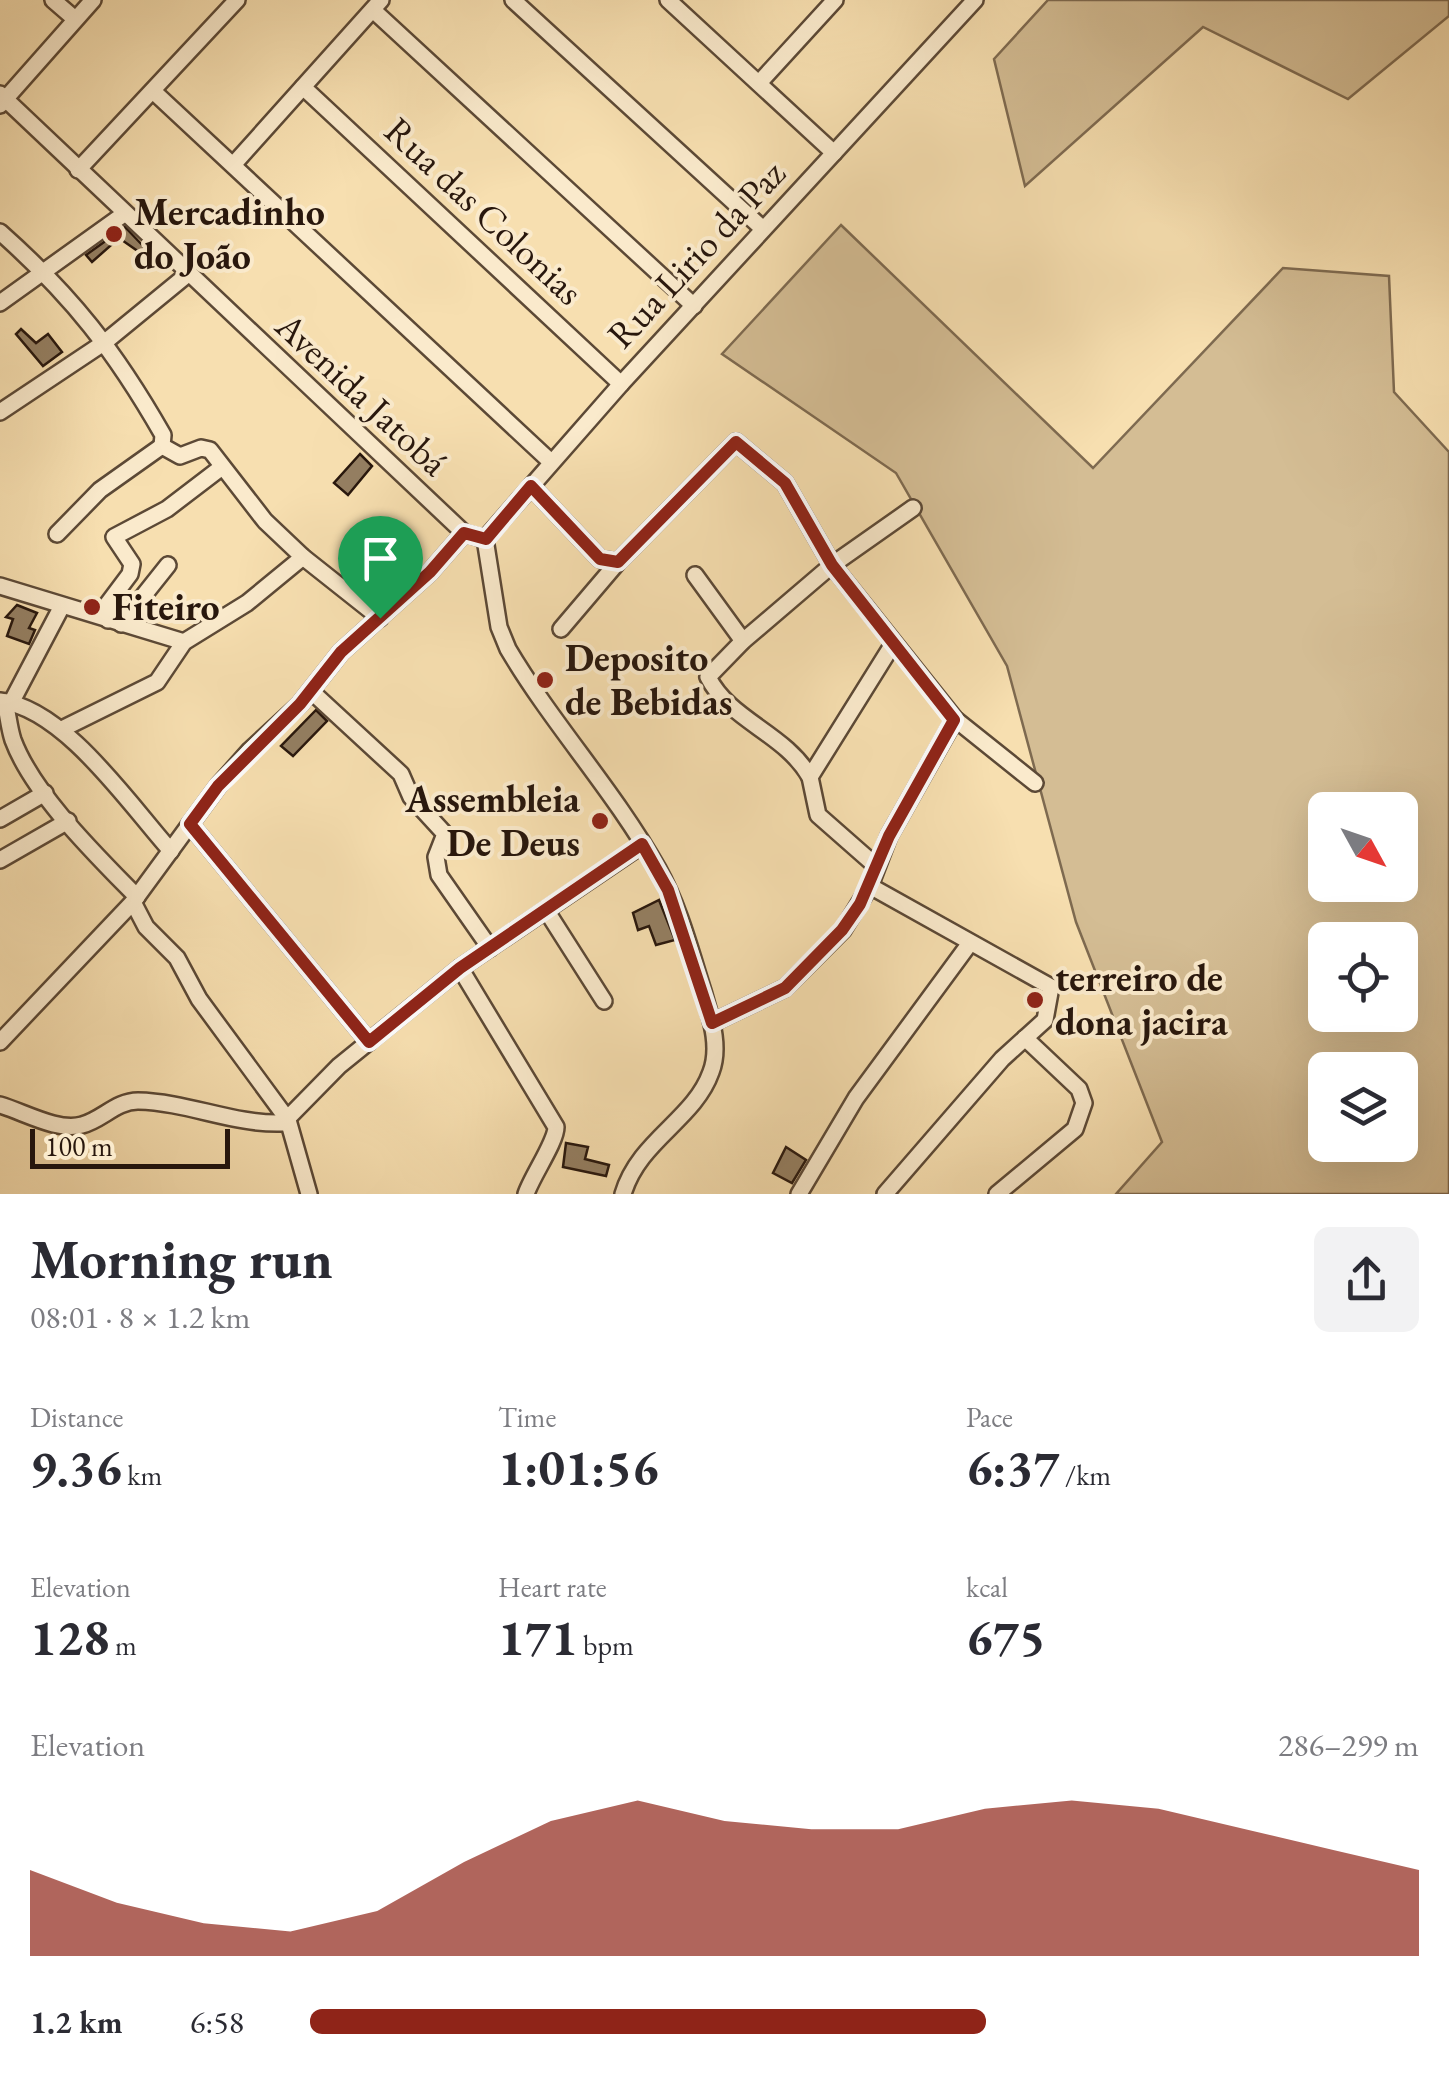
<!DOCTYPE html>
<html lang="en">
<head>
<meta charset="utf-8">
<style>
	body { margin:0; font-family:"EB Garamond",serif; background:#f2f2f3; color:#2b2b33; height:100vh; display:flex; flex-direction:column; font-size:38px; white-space:nowrap }
	* { box-sizing:border-box; margin:0 }
	p { font-size:32px; color:#7c7c81 }
	.icon { flex:none; width:55px; height:55px; fill:none; stroke:currentColor; stroke-width:2; stroke-linecap:round; stroke-linejoin:round }
	.map { position:relative; height:1194px; overflow:hidden }
	.side { display:flex; flex-direction:column; background:#fff; flex:1 }
	.side>* { flex:none }
	.needle { width:65px; rotate:130deg }
	.buttons { position:absolute; left:1308px; top:792px; display:grid; gap:20px }
	.buttons a { display:grid; place-items:center; width:110px; height:110px; border-radius:15px; background:#fff; box-shadow:0 10px 40px #0002; font-size:50px }
	.scale { position:absolute; left:30px; bottom:25px; width:200px; box-sizing:border-box; padding-left:10px; border:5px solid #28170d; border-top:0; font-size:28px; line-height:35px; white-space:nowrap; color:#28170d; -webkit-text-stroke:8px #faeacc; paint-order:stroke }
	.pin { position:absolute; display:grid; place-items:center; width:85px; height:85px; color:#fff; margin:-102px -42px; border-radius:50% 50% 50% 0; rotate:-45deg; box-shadow:0 0 10px #0007 }
	.pin .icon { rotate:45deg }
	.round { display:grid; place-items:center; flex:none; width:105px; height:105px; border-radius:15px; background:#f2f2f3 }
	.headline { display:flex; align-items:center; justify-content:space-between; height:170px; padding:0 30px }
	h1 { font-size:55px; font-weight:700; line-height:75px }
	.figures { display:grid; grid-template-columns:repeat(3,1fr); gap:15px; height:170px; padding:10px 30px }
	.figures div { display:grid; align-content:center }
	.figures b { font-size:50px; font-weight:700 }
	.figures small { font-size:28px; font-weight:400 }
	.figures p { font-size:28px }
	.chart { height:280px; padding:20px 30px }
	.chart p { display:flex; justify-content:space-between }
	.chart svg { width:100%; height:180px; margin-top:10px; fill:#8f2418; opacity:.7 }
	ul { padding:0 30px; list-style:none; font-size:32px }
	li { display:grid; grid-template-columns:160px 120px 1fr; align-items:center; height:75px }
	li i { height:25px; border-radius:12px; background:#8f2418 }
	.map>svg:first-child { display:block }
	.green { fill:#d4bd94; stroke:#7e6a50; stroke-width:2.5; fill-rule:evenodd }
	.building { fill:#947f62; stroke:#28170d; stroke-width:2.5 }
	.lines { fill:none; stroke-linecap:round; stroke-linejoin:round }
	.minor-casing { stroke:#5c4936; stroke-width:20 }
	.minor { stroke:#faeacc; stroke-width:15 }
	.route-casing { stroke:#fff; stroke-width:20 }
	.route { stroke:#8f2418; stroke-width:12 }
	.poi-dot { fill:#8f2418; stroke:#faeacc; stroke-width:4 }
	.labels { text-anchor:middle; stroke-width:8; stroke-linejoin:round; paint-order:stroke }
	.street-label { font-size:38px; fill:#28170d; stroke:#faeacc }
	.poi-label { font-size:38px; font-weight:bold; fill:#28170d; stroke:#faeacc; text-anchor:start }
</style>
</head>
<body>
<div class="map">
<svg width="1449" height="1194" viewBox="0 0 1449 1194">
	<rect width="100%" height="100%" fill="#f7dfb0"/>
	<filter id="stains"><feTurbulence type="fractalNoise" baseFrequency=".002" numOctaves="4"/><feColorMatrix values="0 0 0 0 .2 0 0 0 0 .09 0 0 0 0 .02 0 0 0 .5 -.17"/></filter>
	<radialGradient id="worn" r=".72"><stop offset=".6" stop-color="#630" stop-opacity="0"/><stop offset="1" stop-color="#630" stop-opacity=".3"/></radialGradient>
	<!-- green -->
	<g class="green">
		<polygon points="1048,0 1449,0 1449,16 1348,99 1203,27 1025,186 994,59"/>
		<path d="M841,225L1093,468L1283,268L1389,276L1394,392L1449,452V1194H1116L1162,1142L1076,922L1007,666L896,473L722,354ZM1325,810H1400V885H1325ZM1325,940H1400V1015H1325ZM1325,1070H1400V1145H1325Z"/>
	</g>
	<!-- building -->
	<g class="building">
		<polygon points="125,227 146,249 142,254 119,238 92,262 86,255"/>
		<polygon points="21,329 36,343 48,334 62,352 43,366 16,334"/>
		<polygon points="360,454 372,466 348,495 334,483"/>
		<polygon points="381,551 408,577 379,603 354,583"/>
		<polygon points="17,605 37,613 29,628 35,630 29,644 7,636 13,619 6,617"/>
		<polygon points="316,710 327,721 293,756 281,746"/>
		<polygon points="659,900 675,940 656,945 649,926 638,930 633,913"/>
		<polygon points="566,1143 588,1147 585,1159 609,1165 606,1176 563,1167"/>
		<polygon points="786,1147 806,1160 792,1183 773,1173"/>
	</g>
	<g class="lines">
		<!-- minor casing -->
		<g class="minor-casing">
			<g id="minor">
				<polyline points="53,0 75,19"/>
				<polyline points="513,0 763,229"/>
				<polyline points="668,0 834,153"/>
				<polyline points="373,10 694,306"/>
				<polyline points="759,83 835,0"/>
				<polyline points="303,87 621,384"/>
				<polyline points="153,91 551,462"/>
				<polyline points="0,94 464,533 485,539 621,384 975,0"/>
				<polyline points="0,105 93,0"/>
				<polyline points="233,165 381,0"/>
				<polyline points="78,170 237,0"/>
				<path d="M0,232C72,296 115,351 163,435L162,446L180,456L201,448L210,450L265,521L303,557L380,618"/>
				<polyline points="0,303 124,214"/>
				<polyline points="0,412 105,342 188,274"/>
				<polyline points="531,486 600,559 618,562 736,442 785,483 832,565 955,719 1035,783"/>
				<polyline points="57,534 100,490 162,446"/>
				<path d="M485,539L499,627L508,649C553,725 615,792 658,869C679,907 690,950 703,991C710,1016 721,1046 711,1072C694,1120 639,1140 623,1194"/>
				<polyline points="695,575 743,641"/>
				<polyline points="0,586 184,642"/>
				<polyline points="108,620 106,606 130,574 132,564 114,537 167,509 222,467"/>
				<polyline points="121,624 168,565"/>
				<polyline points="561,629 618,562"/>
				<polyline points="311,691 401,774 411,797 445,834 436,857 439,875 490,948"/>
				<path d="M0,701C64,708 129,804 171,851"/>
				<path d="M5,702C8,714 9,728 13,740C33,794 97,856 137,897"/>
				<polyline points="11,703 62,606"/>
				<polyline points="62,729 157,682 184,642 247,603 303,557"/>
				<path d="M810,777C785,733 730,721 708,677L743,641L832,565L913,508"/>
				<polyline points="0,819 45,793"/>
				<polyline points="190,824 369,1042"/>
				<polyline points="0,860 68,821"/>
				<polyline points="876,866 818,815 810,777 893,644"/>
				<polyline points="870,886 1051,987 1045,1020 1002,1059 885,1194"/>
				<polyline points="133,902 146,927 177,958 199,999 288,1120 309,1194"/>
				<polyline points="546,910 604,1001"/>
				<path d="M460,968L556,1127C556,1142 532,1176 526,1194"/>
				<polyline points="712,1023 785,988 843,930 870,886 889,836 955,719"/>
				<polyline points="0,1042 133,902 218,786 250,750 300,704 341,652 430,572 464,533"/>
				<path d="M0,1105C24,1112 58,1132 82,1125C102,1120 116,1101 138,1101C188,1102 234,1125 283,1123L339,1066L460,968L642,845"/>
				<polyline points="799,1194 856,1098 970,943"/>
				<polyline points="997,1194 1075,1129 1084,1103 1079,1089 1025,1038"/>
			</g>
		</g>
		<!-- minor -->
		<use href="#minor" class="minor"/>
	</g>
	<g class="lines">
		<!-- route casing -->
		<g class="route-casing">
			<polygon id="route" points="736,442 785,483 832,565 954,720 889,836 860,904 842,930 785,988 712,1023 668,890 642,844 460,968 369,1042 190,824 218,786 300,704 341,652 430,572 464,533 486,539 531,486 600,559 618,562"/>
		</g>
		<!-- route -->
		<use href="#route" class="route"/>
	</g>
	<!-- markers -->
	<g class="poi-dot">
		<circle cx="114" cy="234" r="10"/>
		<circle cx="92" cy="607" r="10"/>
		<circle cx="545" cy="680" r="10"/>
		<circle cx="600" cy="821" r="10"/>
		<circle cx="1035" cy="1000" r="10"/>
	</g>
	<g class="labels">
		<!-- street labels -->
		<g class="street-label">
			<text transform="translate(484 211) rotate(43)" y="13">Rua das Colonias</text>
			<text transform="translate(696 254) rotate(-47)" y="13">Rua Lirio da Paz</text>
			<text transform="translate(362 394) rotate(43)" y="13">Avenida Jatobá</text>
		</g>
		<!-- poi labels -->
		<g class="poi-label">
			<text x="134" y="225">Mercadinho<tspan x="134" dy="44">do João</tspan></text>
			<text x="112" y="620">Fiteiro</text>
			<text x="565" y="671">Deposito<tspan x="565" dy="44">de Bebidas</tspan></text>
			<text x="580" y="812" text-anchor="end">Assembleia<tspan x="580" dy="44">De Deus</tspan></text>
			<text x="1055" y="991">terreiro de<tspan x="1055" dy="44">dona jacira</tspan></text>
		</g>
	</g>
	<rect width="100%" height="100%" filter="url(#stains)"/>
	<rect width="100%" height="100%" fill="url(#worn)"/>
</svg>
<div class="buttons">
<a><svg class="needle" viewBox="-14 -14 28 28"><path d="M0-13l5 13h-10z" fill="#e53935"/><path d="M0 13l5-13h-10z" fill="#7c7c81"/></svg></a>
<a><svg class="icon" aria-label="locate" viewBox="0 0 24 24"><circle cx="12" cy="12" r="6"/><path d="M12 2v4M12 18v4M2 12h4M18 12h4"/></svg></a>
<a><svg class="icon" aria-label="layers" viewBox="0 0 24 24"><path d="M12 4l9 5-9 5-9-5zM3 14l9 5 9-5"/></svg></a>
</div>
<div class="scale">100 m</div>
<div class="pin" style="left:380px;top:618px;background:#1e9e55"><svg class="icon" aria-label="arrive" viewBox="0 0 24 24"><path d="M6 21V4h12l-3 4 3 4H6"/></svg></div>
</div>
<section class="side">
<div class="headline"><div><h1>Morning run</h1><p>08:01 · 8 × 1.2 km</p></div><a class="round"><svg class="icon" aria-label="share" viewBox="0 0 24 24"><path d="M12 15V3M7 8l5-5 5 5M5 13v7h14v-7"/></svg></a></div>
<div class="figures">
<div><p>Distance</p><b>9.36<small> km</small></b></div>
<div><p>Time</p><b>1:01:56</b></div>
<div><p>Pace</p><b>6:37<small> /km</small></b></div>
</div>
<div class="figures">
<div><p>Elevation</p><b>128<small> m</small></b></div>
<div><p>Heart rate</p><b>171<small> bpm</small></b></div>
<div><p>kcal</p><b>675</b></div>
</div>
<div class="chart"><p><span>Elevation</span>286–299 m</p>
<svg viewBox="0 0 160 44" preserveAspectRatio="none"><path d="M0 44V23L10 31L20 36L30 38L40 33L50 21L60 11L70 6L80 11L90 13L100 13L110 8L120 6L130 8L140 13L150 18L160 23V44z"/></svg>
</div>
<ul>
<li><b>1.2 km</b>6:58<i style="width:61%"></i></li>
</ul>
</section>
</body>
</html>
